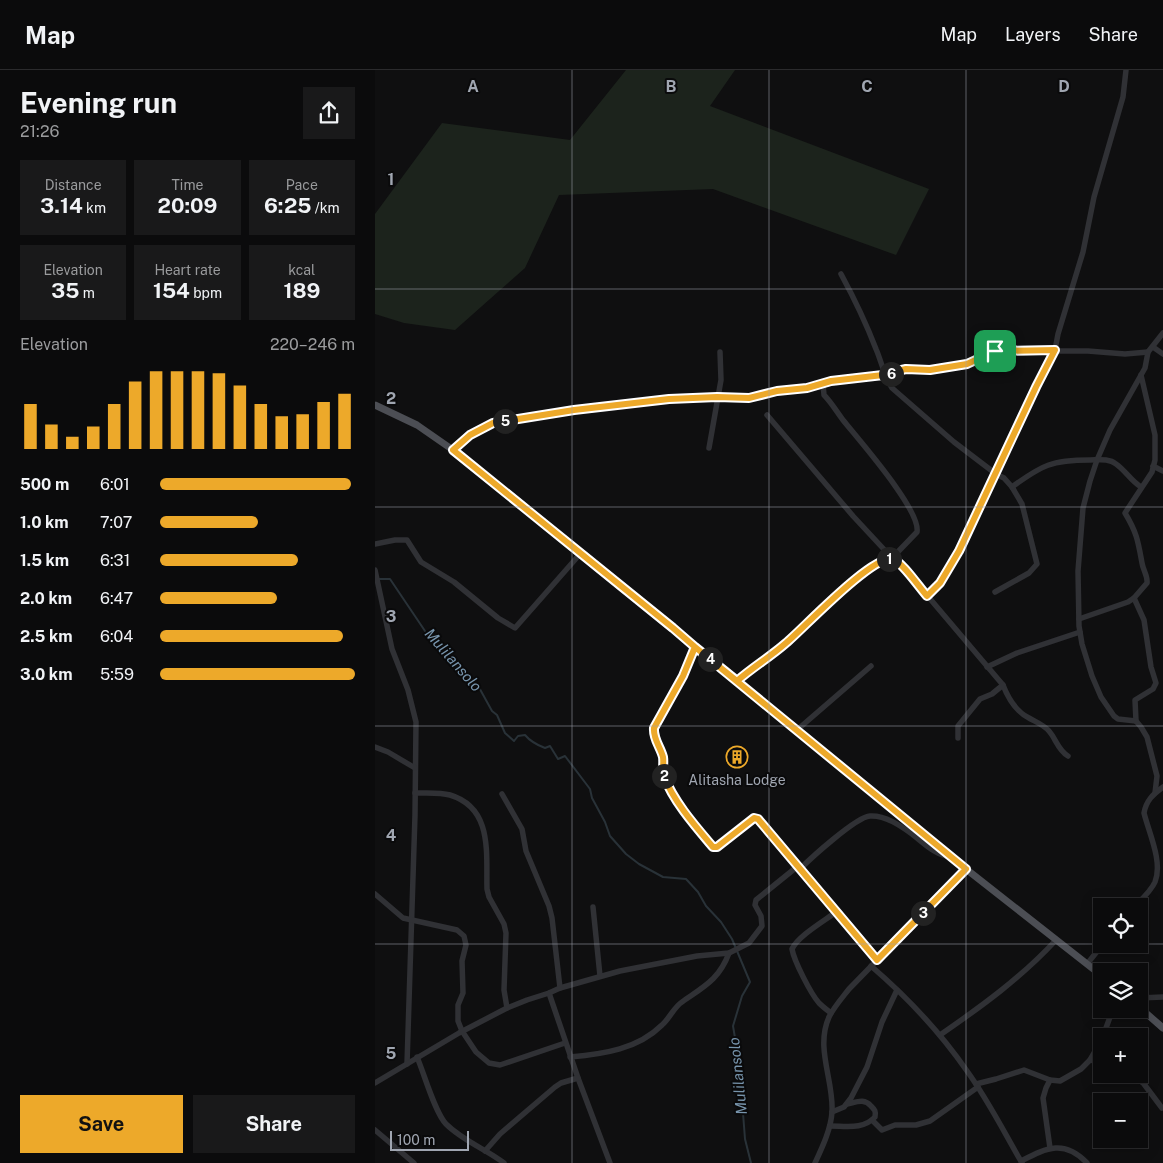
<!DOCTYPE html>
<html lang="en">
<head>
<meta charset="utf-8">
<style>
	body { margin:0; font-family:"Public Sans",sans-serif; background:#19191a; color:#f1f3f6; height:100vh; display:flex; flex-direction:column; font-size:19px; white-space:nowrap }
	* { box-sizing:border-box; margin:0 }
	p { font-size:16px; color:#9a9b9d }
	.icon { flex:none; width:28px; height:28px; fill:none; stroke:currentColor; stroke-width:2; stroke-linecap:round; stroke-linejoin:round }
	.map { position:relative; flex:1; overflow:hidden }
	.details { display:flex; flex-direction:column; background:#0b0b0c; width:375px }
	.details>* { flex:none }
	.buttons { position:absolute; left:718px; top:828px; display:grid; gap:10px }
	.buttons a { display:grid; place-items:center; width:55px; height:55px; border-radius:0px; background:#0b0b0c; box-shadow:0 2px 12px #0003,0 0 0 1px #2b2b2d; font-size:25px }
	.scale { position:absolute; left:15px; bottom:12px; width:79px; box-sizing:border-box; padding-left:5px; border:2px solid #a0a6b1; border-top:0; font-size:14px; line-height:18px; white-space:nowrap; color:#a0a6b1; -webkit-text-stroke:4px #0a0a0b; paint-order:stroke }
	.pin { position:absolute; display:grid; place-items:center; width:42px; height:42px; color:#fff; margin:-21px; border-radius:10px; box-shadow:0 2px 8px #0006 }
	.km { position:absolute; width:25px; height:25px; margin:-12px; border-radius:50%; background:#222; color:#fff; font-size:14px; line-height:25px; text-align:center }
	.round { display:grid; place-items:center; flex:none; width:52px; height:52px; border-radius:0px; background:#19191a }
	.overview { display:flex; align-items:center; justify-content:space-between; height:85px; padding:0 20px }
	h1 { font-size:28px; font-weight:700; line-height:38px }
	.metrics { display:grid; grid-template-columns:repeat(3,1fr); gap:8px; height:85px; padding:5px 20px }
	.metrics div { display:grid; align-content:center; border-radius:0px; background:#19191a; text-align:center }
	.metrics b { font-size:21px; font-weight:700 }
	.metrics small { font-size:14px; font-weight:400 }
	.metrics p { font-size:14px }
	.chart { height:140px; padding:10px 20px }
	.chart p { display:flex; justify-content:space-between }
	.chart svg { width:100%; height:90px; margin-top:5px; stroke:#eda92a; stroke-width:6 }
	.action { display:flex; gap:10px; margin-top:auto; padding:10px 20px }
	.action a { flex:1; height:58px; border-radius:0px; background:#eda92a; color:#111; font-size:20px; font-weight:700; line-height:58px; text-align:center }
	.action a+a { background:#19191a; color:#f1f3f6 }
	ul { padding:0 20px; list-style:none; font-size:16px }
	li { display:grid; grid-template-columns:80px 60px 1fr; align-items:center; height:38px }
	li i { height:12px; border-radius:6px; background:#eda92a }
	header { display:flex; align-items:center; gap:30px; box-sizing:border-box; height:70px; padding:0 25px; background:#0b0b0c; border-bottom:1px solid #2b2b2d }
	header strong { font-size:24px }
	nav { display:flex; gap:28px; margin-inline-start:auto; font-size:18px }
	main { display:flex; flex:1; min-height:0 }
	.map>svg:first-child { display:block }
	.green { fill:#1c231c }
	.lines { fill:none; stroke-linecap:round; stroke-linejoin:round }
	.stream { stroke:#293238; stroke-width:2 }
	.minor { stroke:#303135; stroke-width:5.5 }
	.major { stroke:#4c4e54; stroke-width:7 }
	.route-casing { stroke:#fff; stroke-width:10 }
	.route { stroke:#eda92a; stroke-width:6 }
	.grid { fill:none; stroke:#a0a6b1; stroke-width:1; stroke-opacity:0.55 }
	.labels { text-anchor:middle; stroke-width:4; stroke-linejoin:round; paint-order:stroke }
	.poi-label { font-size:14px; fill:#a0a6b1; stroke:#0a0a0b }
	.water-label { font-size:15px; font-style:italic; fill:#7794ac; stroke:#0a0a0b }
	.grid-label { font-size:16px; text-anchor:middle; font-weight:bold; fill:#a0a6b1; stroke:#0a0a0b; stroke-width:4; stroke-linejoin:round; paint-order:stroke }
</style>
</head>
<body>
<header>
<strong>Map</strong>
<nav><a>Map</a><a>Layers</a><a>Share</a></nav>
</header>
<main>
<section class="details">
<div class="overview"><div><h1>Evening run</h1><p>21:26</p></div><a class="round"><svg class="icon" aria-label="share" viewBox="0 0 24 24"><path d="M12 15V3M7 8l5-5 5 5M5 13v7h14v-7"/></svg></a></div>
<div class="metrics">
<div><p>Distance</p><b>3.14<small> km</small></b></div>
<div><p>Time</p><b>20:09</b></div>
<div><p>Pace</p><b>6:25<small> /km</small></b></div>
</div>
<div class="metrics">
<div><p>Elevation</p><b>35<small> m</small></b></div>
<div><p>Heart rate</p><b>154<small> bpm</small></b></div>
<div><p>kcal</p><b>189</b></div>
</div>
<div class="chart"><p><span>Elevation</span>220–246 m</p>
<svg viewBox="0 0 160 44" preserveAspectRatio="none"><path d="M5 44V22M15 44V32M25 44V38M35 44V33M45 44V22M55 44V11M65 44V6M75 44V6M85 44V6M95 44V7M105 44V13M115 44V22M125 44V28M135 44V27M145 44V21M155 44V17"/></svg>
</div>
<ul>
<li><b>500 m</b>6:01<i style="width:98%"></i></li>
<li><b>1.0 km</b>7:07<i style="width:50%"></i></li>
<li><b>1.5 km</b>6:31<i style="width:71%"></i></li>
<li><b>2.0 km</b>6:47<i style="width:60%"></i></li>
<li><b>2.5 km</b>6:04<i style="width:94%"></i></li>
<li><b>3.0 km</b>5:59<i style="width:100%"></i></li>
</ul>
<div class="action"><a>Save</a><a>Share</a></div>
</section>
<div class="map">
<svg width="788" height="1093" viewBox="0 0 788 1093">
	<rect width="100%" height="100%" fill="#0f0f10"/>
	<!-- green -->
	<polygon class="green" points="251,0 360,0 335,36 554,119 521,185 338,119 184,125 150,198 80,260 29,253 0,244 0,144 67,53 195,70"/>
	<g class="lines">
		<!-- stream -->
		<path class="stream" d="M2,509H15L50,561L65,580L101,612L117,641L122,645L130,663L139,671L143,666L150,665C155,671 162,675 170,678L175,676L183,689L190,686L215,719L217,728L230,752L235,766L251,784L264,794L288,807L311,809L323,822L331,836L346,852L357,869L375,912L367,926L358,956L364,991L370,1069L376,1093"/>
		<!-- minor -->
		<g class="minor">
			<path d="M466,204C479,228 491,253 501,279C507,293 509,306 517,318L579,372L621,404L629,408L637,417L647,434L662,494L654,503L620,522"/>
			<polyline points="778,277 788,284"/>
			<path d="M392,345L478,446L517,488L523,491L628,615C633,628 642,642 654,648C661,652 669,655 674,661C681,669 683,680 693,686"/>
			<polyline points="334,378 346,310 345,282"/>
			<polyline points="78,380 95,365 118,353 199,340 293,329 374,328 388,323 432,318 448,314"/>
			<polyline points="778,396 788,401"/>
			<path d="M637,417C667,395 677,390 715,390C723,390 734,388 741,394C750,400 756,411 766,417"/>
			<polyline points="0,474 20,470 32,470 46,492 79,512 123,548 140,558 205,484"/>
			<polyline points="0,500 17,579 33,620 41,652 40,745 32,994"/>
			<polyline points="552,526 565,513 584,481 680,280 683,264 708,182 719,127 748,27 751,0"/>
			<polyline points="759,528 769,550 776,597 781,613 778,619 760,630 761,651"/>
			<path d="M704,549L753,532L759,528L772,513C773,506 768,500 767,493C763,471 762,463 750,443L777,402L780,390V365L766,305"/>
			<path d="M320,577L308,607L279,658C278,670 286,676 288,687C289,694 287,701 290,707C297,728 323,763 340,778L379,748L383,749L502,890"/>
			<polyline points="612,597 642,583 705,562"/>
			<path d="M362,611L409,575L477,512L507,490L517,488L542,462C546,440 483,369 468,350C462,342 456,332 449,325L448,314L456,311L508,305L510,307L522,301L531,299L555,300L592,294L620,281H713L750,284L773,282"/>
			<polyline points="422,660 496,596"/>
			<polyline points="583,668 583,656 605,629 617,624 628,615"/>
			<polyline points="0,677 13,682 40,698"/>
			<path d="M40,723C51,723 65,722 75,725C118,738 111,783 112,819L114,827L129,854L131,863L129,920L132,938"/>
			<polyline points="780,723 782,706 772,667 766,657 761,651 743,649 739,646 726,627 717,606 707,574 704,556 703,501 708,438 715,411 722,390 735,360 770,298 773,282 788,263"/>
			<polyline points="127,724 147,759 151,781 174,836 177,848 185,918"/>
			<path d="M425,799C436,788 481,747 495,746C510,745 526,756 537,764C550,774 560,785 576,787"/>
			<polyline points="0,824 28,848 82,860 89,866 91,875 87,891 88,923 83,935 83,951 87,961 101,982 114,993 125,995 190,973"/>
			<path d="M760,836C767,829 776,821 780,812C788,792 774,763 769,743C771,731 778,724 788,717"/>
			<polyline points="218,837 225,906"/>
			<polyline points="712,894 728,874"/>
			<path d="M496,896C532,927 565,962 592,1001C613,1030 629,1062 647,1093"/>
			<polyline points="174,923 203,1008 235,1093"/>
			<polyline points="764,928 788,927"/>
			<path d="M456,943C452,940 448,937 444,933C436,924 419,891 417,879C423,866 449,851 461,842"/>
			<path d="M565,965C607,936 647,907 681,870"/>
			<polyline points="728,966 738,939"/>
			<path d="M42,987C49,1003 60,1043 71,1054C88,1071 111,1079 129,1093"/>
			<path d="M195,987C229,984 263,979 287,955C295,948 299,937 307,932C328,917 344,910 354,883"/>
			<polyline points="715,990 726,992"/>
			<polyline points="757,1004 769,1014 787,1038"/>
			<polyline points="0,1013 84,963 132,938 152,930 174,923 185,918 245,901 322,886 354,883 374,873 387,856 386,846 380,835 381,830 423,796"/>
			<polyline points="601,1014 621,1009 649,1000 675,1010 685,1011 706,999 715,990 726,971"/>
			<polyline points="457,1042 469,1037 476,1028 492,997 507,952 522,920"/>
			<polyline points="497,1050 507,1060 520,1055 541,1055 555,1051 603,1017"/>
			<path d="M455,1056C471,1056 488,1060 500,1047C501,1041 500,1040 496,1036C489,1028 482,1032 472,1034"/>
			<polyline points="0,1060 39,1093"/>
			<polyline points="675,1078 668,1028 671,1018 675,1010"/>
			<polyline points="110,1081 125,1064 180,1017 186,1013 203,1008"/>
			<path d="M646,1091C672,1078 689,1069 712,1093"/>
			<path d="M440,1093C447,1078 456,1059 457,1042C459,1011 440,978 454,947C459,937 467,928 474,919L591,799"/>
		</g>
		<!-- major -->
		<g class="major">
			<polyline points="0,335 42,355 78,380 591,799 726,905"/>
			<polyline points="764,937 788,958"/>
		</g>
	</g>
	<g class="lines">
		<!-- route casing -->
		<g class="route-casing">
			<path id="route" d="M620,281L680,280L661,317L584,481L565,513L552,526C544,517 527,492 518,489C498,484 429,558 411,573C395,587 378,597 362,611L320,577L308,606L279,658C278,669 285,676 288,687C289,693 287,700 289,706C298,731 321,757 338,777H342L379,748L383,749L502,890L591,799L320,577L298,558L78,380L95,365L118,353L199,340L294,329L342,327L374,328L402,321L432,318L456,311L508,305L510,307L522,301L531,299L555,300L592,294L620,281"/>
		</g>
		<!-- route -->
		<use href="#route" class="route"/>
	</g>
	<!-- grid -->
	<path class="grid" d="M197,0V1093M394,0V1093M591,0V1093M0,219H788M0,437H788M0,656H788M0,874H788"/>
	<!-- icons -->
	<defs>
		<g id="building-ring" transform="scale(1.125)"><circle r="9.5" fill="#0a0a0b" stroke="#eda92a" stroke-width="1.5"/><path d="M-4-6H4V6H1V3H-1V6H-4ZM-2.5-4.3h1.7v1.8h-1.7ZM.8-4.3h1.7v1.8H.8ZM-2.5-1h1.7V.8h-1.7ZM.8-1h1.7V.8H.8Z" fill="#eda92a"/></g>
	</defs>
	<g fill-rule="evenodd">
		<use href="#building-ring" x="362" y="687"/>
	</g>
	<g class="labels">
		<!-- poi labels -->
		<g class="poi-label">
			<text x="362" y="715">Alitasha Lodge</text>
		</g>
		<!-- water labels -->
		<g class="water-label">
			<text transform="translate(78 590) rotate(49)" y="5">Mulilansolo</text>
			<text transform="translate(363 1006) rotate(-96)" y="5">Mulilansolo</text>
		</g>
	</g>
	<g class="grid-label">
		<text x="98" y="22">A</text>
		<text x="296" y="22">B</text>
		<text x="492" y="22">C</text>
		<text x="689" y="22">D</text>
		<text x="16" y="115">1</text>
		<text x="16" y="334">2</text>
		<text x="16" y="552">3</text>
		<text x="16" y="771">4</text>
		<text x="16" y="989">5</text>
	</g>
</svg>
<div class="buttons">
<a><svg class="icon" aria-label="locate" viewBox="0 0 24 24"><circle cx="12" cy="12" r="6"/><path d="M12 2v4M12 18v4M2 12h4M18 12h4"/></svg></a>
<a><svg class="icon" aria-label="layers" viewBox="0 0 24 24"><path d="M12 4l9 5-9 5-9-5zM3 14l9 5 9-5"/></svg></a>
<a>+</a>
<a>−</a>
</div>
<div class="scale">100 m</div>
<div class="pin" style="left:620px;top:281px;background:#1e9e55"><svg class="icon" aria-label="arrive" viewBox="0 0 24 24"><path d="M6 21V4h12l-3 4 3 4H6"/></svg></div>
<b class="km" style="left:514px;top:489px">1</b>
<b class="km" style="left:289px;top:706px">2</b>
<b class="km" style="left:548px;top:843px">3</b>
<b class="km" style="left:335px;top:589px">4</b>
<b class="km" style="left:130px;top:351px">5</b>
<b class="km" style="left:516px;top:304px">6</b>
</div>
</main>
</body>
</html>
